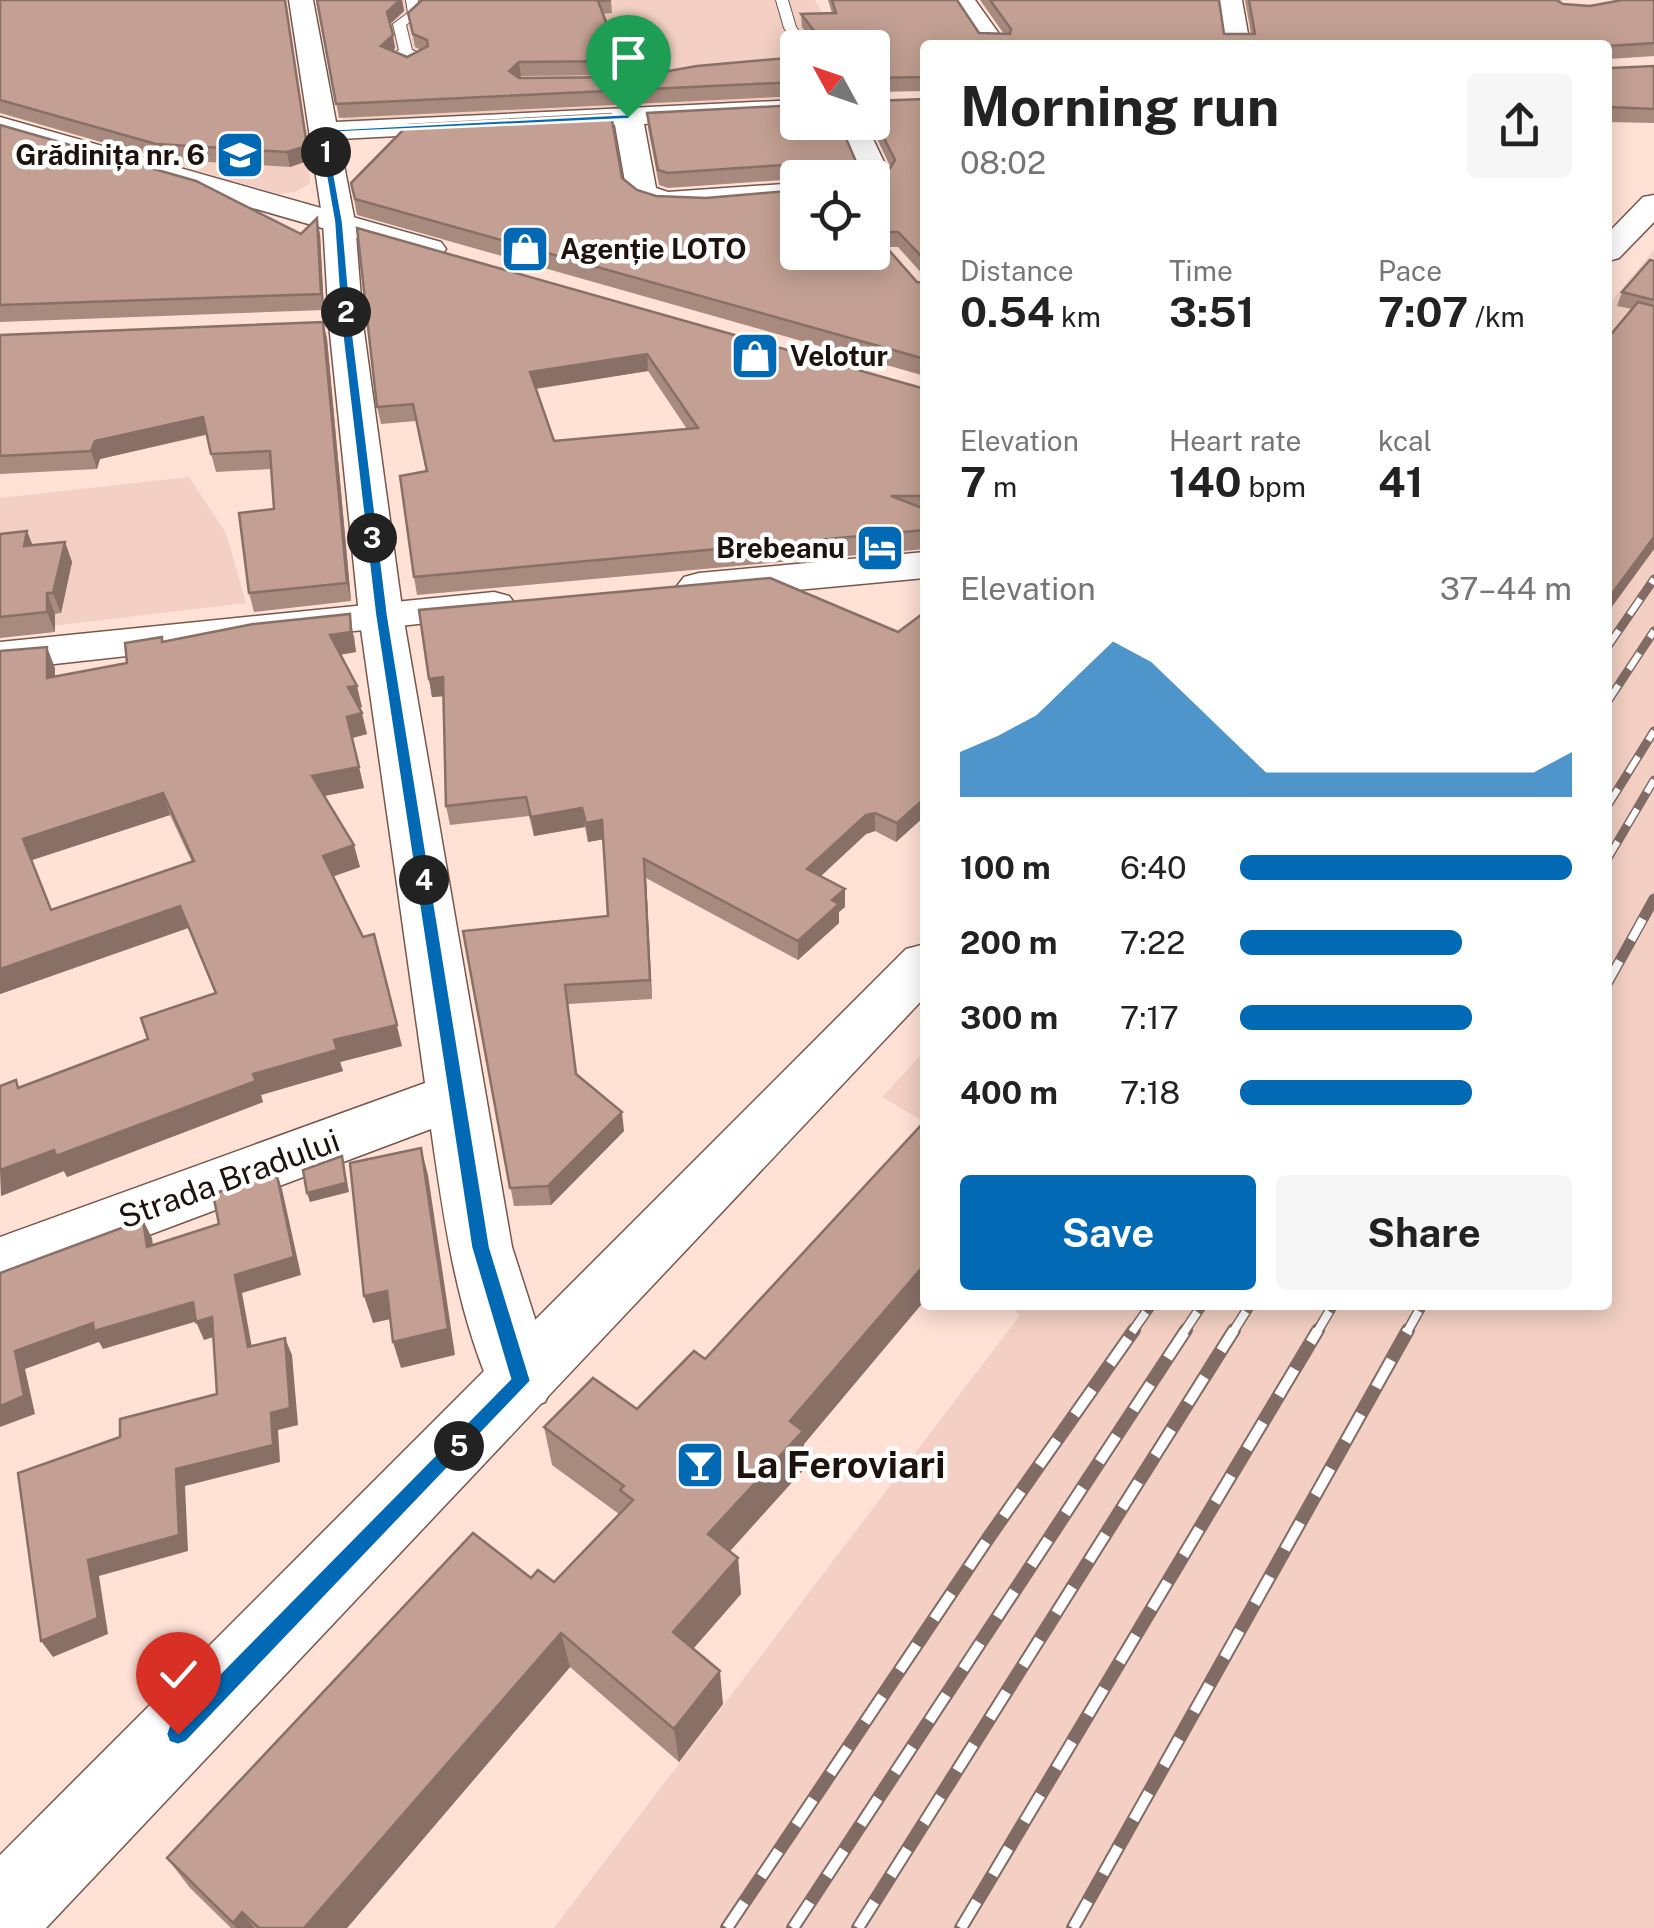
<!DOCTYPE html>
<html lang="en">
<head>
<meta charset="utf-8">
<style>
	body { margin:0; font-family:"Public Sans",sans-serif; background:#f6f6f6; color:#222; height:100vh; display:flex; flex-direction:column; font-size:38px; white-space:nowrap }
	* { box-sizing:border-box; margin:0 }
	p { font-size:32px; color:#767676 }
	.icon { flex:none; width:55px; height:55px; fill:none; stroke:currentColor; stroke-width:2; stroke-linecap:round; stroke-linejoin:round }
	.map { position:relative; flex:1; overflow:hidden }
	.sheet { position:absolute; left:920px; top:40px; width:692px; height:1270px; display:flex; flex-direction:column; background:#fff; border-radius:10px; box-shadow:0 5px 25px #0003 }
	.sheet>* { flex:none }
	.needle { width:65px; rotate:310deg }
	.fabs { position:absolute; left:780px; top:30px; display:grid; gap:20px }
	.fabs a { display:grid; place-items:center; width:110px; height:110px; border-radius:10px; background:#fff; box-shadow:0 5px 25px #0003; font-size:50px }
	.pin { position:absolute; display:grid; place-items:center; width:85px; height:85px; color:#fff; margin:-102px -42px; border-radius:50% 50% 50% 0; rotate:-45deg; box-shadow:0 0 10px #0007 }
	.pin .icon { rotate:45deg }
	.km { position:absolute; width:50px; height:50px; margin:-25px; border-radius:50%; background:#222; color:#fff; font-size:28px; line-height:50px; text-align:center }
	.round { display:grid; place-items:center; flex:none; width:105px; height:105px; border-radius:10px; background:#f6f6f6 }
	.headline { display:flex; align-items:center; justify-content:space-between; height:170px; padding:0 40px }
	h1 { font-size:55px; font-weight:700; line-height:75px }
	.stats { display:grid; grid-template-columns:repeat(3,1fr); gap:15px; height:170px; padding:10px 40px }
	.stats div { display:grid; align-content:center }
	.stats b { font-size:42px; font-weight:700 }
	.stats small { font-size:28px; font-weight:400 }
	.stats p { font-size:28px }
	.chart { height:280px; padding:20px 40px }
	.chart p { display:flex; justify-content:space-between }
	.chart svg { width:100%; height:180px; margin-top:10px; fill:#0269b5; opacity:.7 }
	.cta { display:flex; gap:20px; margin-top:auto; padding:20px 40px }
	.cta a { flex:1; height:115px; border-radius:10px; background:#0269b5; color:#fff; font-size:40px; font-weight:700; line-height:115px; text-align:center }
	.cta a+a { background:#f6f6f6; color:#222 }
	ul { padding:0 40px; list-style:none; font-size:32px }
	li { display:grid; grid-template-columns:160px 120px 1fr; align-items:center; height:75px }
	li i { height:25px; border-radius:12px; background:#0269b5 }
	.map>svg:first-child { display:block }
	.built { fill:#f3d0c3 }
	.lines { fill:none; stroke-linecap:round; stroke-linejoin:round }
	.lane-casing { stroke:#77574c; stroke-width:2 }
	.street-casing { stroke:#77574c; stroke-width:3 }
	.secondary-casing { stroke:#77574c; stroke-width:3 }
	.lane { fill:#fff; fill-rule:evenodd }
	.street { fill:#fff; fill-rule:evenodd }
	.secondary { fill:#fff; fill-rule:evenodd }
	.rail-far2-casing { stroke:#806c65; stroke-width:9 }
	.rail-far1-casing { stroke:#806c65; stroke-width:11 }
	.rail-casing { stroke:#806c65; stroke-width:14 }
	.rail-far2 { stroke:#fff; stroke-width:6; stroke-dasharray:19; stroke-linecap:butt }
	.rail-far1 { stroke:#fff; stroke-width:8; stroke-dasharray:24; stroke-linecap:butt }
	.rail { stroke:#fff; stroke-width:10; stroke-dasharray:31; stroke-linecap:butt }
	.wall { fill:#a88a7e; fill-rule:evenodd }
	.shaded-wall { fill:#887067 }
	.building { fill:#c3a093; stroke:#887067; stroke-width:2.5; fill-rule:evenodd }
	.route { fill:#0269b5; stroke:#fff; stroke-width:2.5 }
	.labels { text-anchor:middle; stroke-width:9; stroke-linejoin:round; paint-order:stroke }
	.far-poi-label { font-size:28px; font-weight:bold; fill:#1e120d; stroke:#fff; text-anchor:end }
	.street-label { font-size:32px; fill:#1e120d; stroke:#fff }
	.near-poi-label { font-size:38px; font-weight:bold; fill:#1e120d; stroke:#fff; text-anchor:start }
</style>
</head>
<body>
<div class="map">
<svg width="1654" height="1928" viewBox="0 0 1654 1928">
	<rect width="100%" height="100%" fill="#ffe1d6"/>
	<!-- built -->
	<g class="built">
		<polygon points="324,0 815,0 841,47 798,48 797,99 343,121"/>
		<polygon points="307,130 310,184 295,192 279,194 168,162 252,133"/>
		<polygon points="1654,250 1654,1928 554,1928 1020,1315 1007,1305 1608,1305 1608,305"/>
		<polygon points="189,477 226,533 246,603 0,632 0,498"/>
		<polygon points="925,1051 925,1122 882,1097"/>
	</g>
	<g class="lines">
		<!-- lane casing -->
		<g class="lane-casing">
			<g id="lane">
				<polygon points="406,0 418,0 420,14 406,25 412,50 428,57 411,67 387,58 399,50 393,24 408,13"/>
				<polygon points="776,0 788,0 796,27 812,48 799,48 784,28"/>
			</g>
		</g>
		<!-- street casing -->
		<g class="street-casing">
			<g id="street">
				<path d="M289,0H313L336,122L798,100V116L644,124L656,188L668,192L798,183V201C762,204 648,223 627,193L615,125L339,139L355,222L363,324L403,615L512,1247L555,1381L545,1402L521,1411L497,1402C457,1317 444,1221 431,1129L0,1291V1237L425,1083L359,615L329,324L323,222Z"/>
				<polygon points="951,0 975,0 1007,45 981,45"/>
				<polygon points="1218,0 1242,0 1250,45 1224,45"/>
				<polygon points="837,122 865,122 891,177 883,188 872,191 872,178 860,178"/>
			</g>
		</g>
		<!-- secondary casing -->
		<g class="secondary-casing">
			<g id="secondary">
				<polygon points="0,117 441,242 446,249 441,256 419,256 0,135"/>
				<polygon points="1654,195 1654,222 1619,258 1608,261 1608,233 1643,197"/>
				<polygon points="925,552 925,578 699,599 684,595 677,586 684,577 699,573"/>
				<polygon points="494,592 509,596 516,605 509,614 0,670 0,642"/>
				<polygon points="925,944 925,997 46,1928 0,1928 0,1855 906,949"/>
			</g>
		</g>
		<!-- lane -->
		<use href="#lane" class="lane"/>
		<!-- street -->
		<use href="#street" class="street"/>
		<!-- secondary -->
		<use href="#secondary" class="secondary"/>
		<!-- rail-far2 casing -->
		<g class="rail-far2-casing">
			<g id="rail-far2">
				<polyline points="1608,646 1654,579"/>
				<polyline points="1608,701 1654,631"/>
				<polyline points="1608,805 1654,731"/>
				<polyline points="1608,858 1654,780"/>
			</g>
		</g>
		<!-- rail-far1 casing -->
		<g class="rail-far1-casing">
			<g id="rail-far1">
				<polyline points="1608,982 1654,899"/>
				<polyline points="1132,1332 1151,1305"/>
				<polyline points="1184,1332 1202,1305"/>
				<polyline points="1233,1332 1250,1305"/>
				<polyline points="1317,1332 1333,1305"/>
				<polyline points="1407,1332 1422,1305"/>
			</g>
		</g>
		<!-- rail casing -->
		<g class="rail-casing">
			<g id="rail">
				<polyline points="727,1928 989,1537 1134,1330"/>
				<polyline points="793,1928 1186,1330"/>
				<polyline points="858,1928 1234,1330"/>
				<polyline points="961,1928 1318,1330"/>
				<polyline points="1073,1928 1408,1330"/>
			</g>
		</g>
		<!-- rail-far2 -->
		<use href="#rail-far2" class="rail-far2"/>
		<!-- rail-far1 -->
		<use href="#rail-far1" class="rail-far1"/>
		<!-- rail -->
		<use href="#rail" class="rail"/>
	</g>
	<!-- wall -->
	<g class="wall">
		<polygon points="0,0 310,160 290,167 160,159 0,113"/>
		<polygon points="317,0 402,0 404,11 390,24 395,48 393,51 407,57 421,50 415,47 408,13 420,0 611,0 612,13 603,14 621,61 622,75 521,76 519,78 634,77 798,57 798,96 339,118"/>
		<polygon points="828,0 957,0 979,33 1004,34 980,0 1219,0 1224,34 1251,34 1245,0 1563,0 1558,1 1563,4 1590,6 1654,0 1654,56 1609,59 1608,64 1612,68 1654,66 1654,123 1608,122 1608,45 925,45 925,91 872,92 872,48 810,48 810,39 802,27 801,14 832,13"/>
		<polygon points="925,99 925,277 898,247 886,247 917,282 925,283 925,376 357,215 351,183 622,178 637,190 656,196 706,198 798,252 886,175 891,168 869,122 872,122 872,101"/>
		<polygon points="647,113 857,164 870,178 798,178 798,179 668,188 659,185 648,128"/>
		<polygon points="0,125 301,234 320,234 324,310 0,322"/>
		<path d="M357,228L925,390V549L417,595L414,577L426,471L416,421L381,424L377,407ZM648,371L687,429L554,441L536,389Z"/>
		<polygon points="1654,261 1654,549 1608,612 1608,338 1632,309 1617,306 1622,292"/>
		<polygon points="323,322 327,339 351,601 254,612 249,593 274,509 271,469 216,472 206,435 100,459 97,469 0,474 0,335"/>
		<polygon points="0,534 32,545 65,542 72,562 61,613 55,614 55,632 0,638"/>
		<polygon points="925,612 925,816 896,842 875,831 866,834 821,876 845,889 845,907 839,912 839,923 798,960 646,878 652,999 568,1004 576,1075 624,1131 551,1205 514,1206 463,931 608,916 604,839 588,842 585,827 534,836 529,816 450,825 446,806 443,696 432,697 429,679 898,632"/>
		<path d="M354,635L356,652L341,655L362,707L359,708L367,734L352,738L364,788L325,796L360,867L333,876L402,1046L340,1062L343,1071L261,1095L263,1102L67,1177L64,1171L1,1196L0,1086L19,1087L148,1039L215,993L188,928L0,994V651L55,668V677L127,663L163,641ZM170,815L192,862L51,910L32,860Z"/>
		<polygon points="925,1121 925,1300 804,1444 804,1469 730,1551 738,1558 741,1594 693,1649 723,1704 679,1762 570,1667 347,1928 231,1928 190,1888 167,1858 531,1578 554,1582 619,1514 552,1465 544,1427 637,1409 705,1359"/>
	</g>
	<!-- shaded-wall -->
	<g class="shaded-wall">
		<polygon points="400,0 402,0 404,11 389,25 387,12"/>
		<polygon points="287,10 310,160 290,167 287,152"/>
		<polygon points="393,35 395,48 384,60 381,46"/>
		<polygon points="519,62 521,76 510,85 509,71"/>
		<polygon points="317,218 320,234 324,310 321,294"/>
		<polygon points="323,322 327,339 351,601 347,583"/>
		<polygon points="647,354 648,371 532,389 530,372"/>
		<polygon points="203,417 207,434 100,459 97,469 91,451 95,441"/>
		<polygon points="27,531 35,551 24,546"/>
		<polygon points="1654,537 1654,549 1608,612 1608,599"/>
		<polygon points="65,542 72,562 61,613 53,593"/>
		<polygon points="47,593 55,614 55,632 47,612"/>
		<polygon points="350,614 356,652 335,655 330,635"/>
		<polygon points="47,647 55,668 55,699 47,678"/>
		<polygon points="443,677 446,696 432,697 429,679"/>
		<polygon points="357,686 362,707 352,708 348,687"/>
		<polygon points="362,713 367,734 352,738 364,788 318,797 312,776 347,717"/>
		<polygon points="925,784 925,816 896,842 897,823"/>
		<polygon points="163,793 170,815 32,860 60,932 23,839"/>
		<polygon points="582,808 585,827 534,836 531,817"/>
		<polygon points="875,813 875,831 866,834 808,888 807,869 866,815"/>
		<polygon points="602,820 605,839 588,842 586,823"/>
		<polygon points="354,845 360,867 329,878 323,856"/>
		<polygon points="644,859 646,878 652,999 650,980"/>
		<polygon points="845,889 845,907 839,912 839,923 798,960 798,941 832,900"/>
		<polygon points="180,906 188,928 0,994 0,969"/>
		<polygon points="374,934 402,1046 340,1062 343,1071 261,1095 263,1102 67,1177 64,1171 1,1196 0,1170 253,1074 334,1040"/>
		<polygon points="622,1112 624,1131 551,1205 548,1186"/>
		<polygon points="421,1148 428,1175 455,1355 401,1368 393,1342"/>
		<polygon points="342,1156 349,1192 310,1202 307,1193"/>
		<polygon points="276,1171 282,1189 301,1275 242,1293 255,1364 248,1347 235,1275"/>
		<polygon points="143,1220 152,1238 156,1265 147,1247"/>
		<polygon points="925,1264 925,1300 804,1444 804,1469 712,1571 708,1534 790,1421"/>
		<polygon points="387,1291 395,1318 373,1323 364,1296"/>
		<polygon points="193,1302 201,1320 103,1349 99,1342 25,1369 35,1414 0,1427 0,1406 15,1351 93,1323"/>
		<polygon points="212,1317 220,1335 204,1340 196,1322"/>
		<polygon points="285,1338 292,1355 298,1425 278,1430 280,1462 185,1486 188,1551 99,1576 108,1634 53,1657 41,1641 88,1560 176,1469 271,1413"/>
		<polygon points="738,1558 741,1594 678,1666 673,1632"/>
		<polygon points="561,1633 570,1667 347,1928 304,1928"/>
		<polygon points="720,1671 723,1704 679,1762 674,1729"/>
		<polygon points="242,1912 254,1928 236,1928 233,1923"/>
	</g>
	<!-- building -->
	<g class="building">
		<polygon points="0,0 285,0 307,146 287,152 156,144 0,100"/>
		<polygon points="317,0 400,0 387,12 393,35 381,46 407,57 428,46 427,40 413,34 408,13 422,0 611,0 598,1 621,61 519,62 509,71 519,78 634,77 697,66 798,57 798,82 336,104"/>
		<polygon points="832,0 957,0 979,33 1010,34 1011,29 990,0 1219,0 1224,34 1255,34 1249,0 1556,0 1563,4 1590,6 1622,0 1654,0 1654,43 1609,46 1608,64 1612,68 1654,66 1654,109 1608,107 1608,45 925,45 925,77 872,78 872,48 813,48 810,38 815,32 801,14 836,13"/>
		<polygon points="925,99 925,260 898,232 881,232 880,240 917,282 925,283 925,359 355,199 351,183 408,125 611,114 622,178 637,190 656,196 706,198 798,190 798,252 872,252 872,178 886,175 895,160 872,114 872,101"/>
		<polygon points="798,105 798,122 839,122 857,164 868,167 870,178 802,178 802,168 798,164 668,173 658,170 647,113"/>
		<polygon points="0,125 196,181 301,234 317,218 321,294 0,305"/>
		<path d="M357,228L925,389V496H891L925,509V530L414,577L400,476L427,471L413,404L377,407ZM647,354L698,428L554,441L530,372Z"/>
		<polygon points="1650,260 1654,261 1654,300 1622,292"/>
		<polygon points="1638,302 1654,306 1654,537 1608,599 1608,338"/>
		<polygon points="323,322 347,583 249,593 239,513 274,509 270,451 211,454 203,417 95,441 91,451 0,456 0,335"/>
		<polygon points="27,531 24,546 65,542 53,593 47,593 47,612 0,617 0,534"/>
		<polygon points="770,578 898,632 925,612 925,798 897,823 875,813 866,815 807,869 845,889 832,900 839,904 798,941 644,859 650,980 565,985 576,1074 622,1112 548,1186 510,1188 463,931 608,916 602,820 586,823 582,808 531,817 526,797 446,806 443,677 429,679 419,610"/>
		<path d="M350,614L351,632L330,635L357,686L348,687L362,713L347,717L359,767L312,776L354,845L323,856L363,937L374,934L397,1025L334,1040L337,1050L253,1074L256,1081L56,1156L54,1150L0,1170V1086L16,1080L18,1088L148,1039L141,1018L216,993L180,906L0,969V651L47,647V678L127,663L125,643L162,637V642L253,624ZM163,793L194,861L51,910L23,839Z"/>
		<polygon points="925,1121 925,1264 790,1421 803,1431 708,1534 738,1558 673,1632 720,1671 674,1729 561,1633 304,1928 259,1928 242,1912 233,1923 167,1858 473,1533 531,1578 538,1570 554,1582 633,1500 620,1490 624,1486 544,1427 593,1378 637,1409 694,1351 705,1359"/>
		<polygon points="421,1148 448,1329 393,1342 387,1291 364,1296 350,1163"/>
		<polygon points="342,1156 346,1183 307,1193 303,1170"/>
		<polygon points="276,1171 294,1257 235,1275 248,1347 285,1338 290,1408 271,1413 273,1445 176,1469 179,1535 88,1560 98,1618 41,1641 18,1473 120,1437 120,1419 217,1394 212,1317 196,1322 193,1302 94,1331 93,1323 15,1351 24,1396 0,1406 0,1273 143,1220 147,1247 219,1224 213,1194"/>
	</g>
	<!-- route -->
	<polygon class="route" points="628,114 631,119 327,133 343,222 352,324 388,615 490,1247 531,1381 186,1742 178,1745 169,1742 166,1734 169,1725 510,1379 471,1247 375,615 341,324 334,222 318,130"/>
	<!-- icons -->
	<defs>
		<g id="school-square" transform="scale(2.5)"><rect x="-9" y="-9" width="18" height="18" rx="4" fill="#0269b5" stroke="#fff"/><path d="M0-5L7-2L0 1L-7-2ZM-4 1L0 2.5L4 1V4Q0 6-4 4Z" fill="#fff"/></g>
		<g id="shop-square" transform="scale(2.5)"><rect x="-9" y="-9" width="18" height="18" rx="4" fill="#0269b5" stroke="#fff"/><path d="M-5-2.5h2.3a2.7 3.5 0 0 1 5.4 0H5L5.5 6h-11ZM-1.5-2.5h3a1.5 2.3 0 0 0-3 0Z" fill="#fff"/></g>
		<g id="hotel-square" transform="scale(2.5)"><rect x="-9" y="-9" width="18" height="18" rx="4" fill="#0269b5" stroke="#fff"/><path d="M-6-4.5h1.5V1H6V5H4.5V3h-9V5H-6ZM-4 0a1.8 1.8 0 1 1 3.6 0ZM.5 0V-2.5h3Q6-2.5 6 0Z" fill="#fff"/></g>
		<g id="bar-square" transform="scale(2.5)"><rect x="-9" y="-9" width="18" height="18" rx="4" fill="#0269b5" stroke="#fff"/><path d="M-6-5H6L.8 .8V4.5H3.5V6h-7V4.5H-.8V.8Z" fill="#fff"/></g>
	</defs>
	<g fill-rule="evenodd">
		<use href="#school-square" x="240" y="155"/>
		<use href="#shop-square" x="525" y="249"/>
		<use href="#shop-square" x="755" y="356"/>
		<use href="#hotel-square" x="880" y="548"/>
		<use href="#bar-square" x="700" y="1465"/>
	</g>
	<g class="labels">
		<!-- far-poi labels -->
		<g class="far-poi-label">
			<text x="205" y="165">Grădinița nr. 6</text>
			<text x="560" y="259" text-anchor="start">Agenție LOTO</text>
			<text x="790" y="366" text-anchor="start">Velotur</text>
			<text x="845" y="558">Brebeanu</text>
		</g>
		<!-- street labels -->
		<g class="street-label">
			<text transform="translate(229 1179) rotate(-20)" y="11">Strada Bradului</text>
		</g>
		<!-- near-poi labels -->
		<g class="near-poi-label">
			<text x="735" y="1478">La Feroviari</text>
		</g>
	</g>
</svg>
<div class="fabs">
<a><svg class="needle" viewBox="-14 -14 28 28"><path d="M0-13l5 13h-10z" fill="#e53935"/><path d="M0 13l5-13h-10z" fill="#767676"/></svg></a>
<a><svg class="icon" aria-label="locate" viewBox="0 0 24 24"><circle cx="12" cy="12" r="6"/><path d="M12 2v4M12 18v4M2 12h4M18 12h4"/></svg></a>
</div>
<div class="pin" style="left:628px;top:117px;background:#1e9e55"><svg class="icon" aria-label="arrive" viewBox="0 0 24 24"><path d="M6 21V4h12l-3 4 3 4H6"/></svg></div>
<div class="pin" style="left:178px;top:1734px;background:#d93025"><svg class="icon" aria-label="check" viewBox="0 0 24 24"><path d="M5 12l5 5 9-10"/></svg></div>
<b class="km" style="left:326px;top:152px">1</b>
<b class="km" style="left:346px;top:312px">2</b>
<b class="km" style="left:372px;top:538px">3</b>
<b class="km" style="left:424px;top:880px">4</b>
<b class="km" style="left:459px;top:1446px">5</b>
<section class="sheet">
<div class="headline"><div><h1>Morning run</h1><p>08:02</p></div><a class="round"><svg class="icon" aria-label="share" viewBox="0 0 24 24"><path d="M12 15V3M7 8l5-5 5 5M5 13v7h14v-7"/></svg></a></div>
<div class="stats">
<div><p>Distance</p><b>0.54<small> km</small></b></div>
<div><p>Time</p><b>3:51</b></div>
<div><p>Pace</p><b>7:07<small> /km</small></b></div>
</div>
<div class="stats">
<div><p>Elevation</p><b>7<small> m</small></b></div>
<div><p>Heart rate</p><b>140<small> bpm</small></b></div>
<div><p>kcal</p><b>41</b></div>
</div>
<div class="chart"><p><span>Elevation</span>37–44 m</p>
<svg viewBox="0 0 160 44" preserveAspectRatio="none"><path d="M0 44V33L10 29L20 24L30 15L40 6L50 11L60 20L70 29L80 38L90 38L100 38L110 38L120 38L130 38L140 38L150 38L160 33V44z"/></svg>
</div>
<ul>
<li><b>100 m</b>6:40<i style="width:100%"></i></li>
<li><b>200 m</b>7:22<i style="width:67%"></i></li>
<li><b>300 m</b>7:17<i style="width:70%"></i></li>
<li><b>400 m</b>7:18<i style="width:70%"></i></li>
</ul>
<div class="cta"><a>Save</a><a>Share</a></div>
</section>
</div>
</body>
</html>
